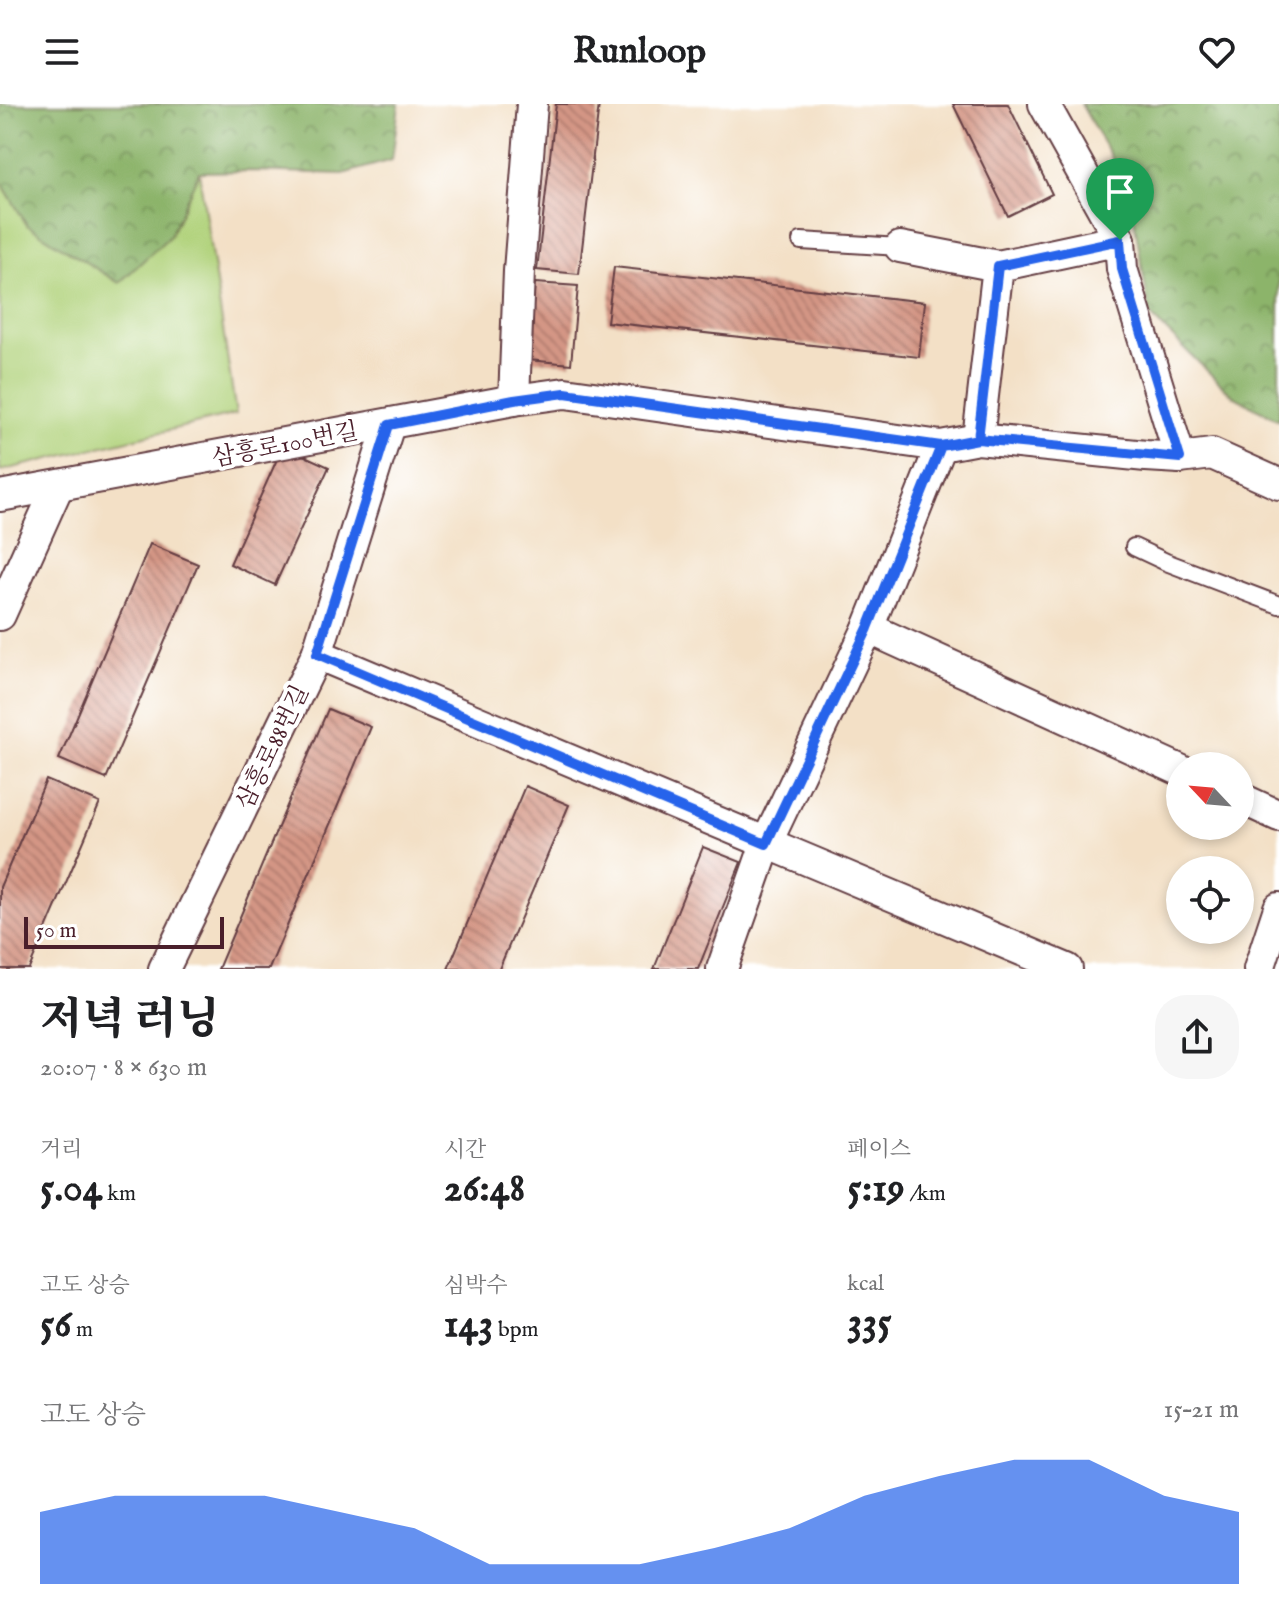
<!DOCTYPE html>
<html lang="ko">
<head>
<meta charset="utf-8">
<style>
	body { margin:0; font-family:"IM FELL English","Noto Serif KR",serif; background:#f6f6f6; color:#202124; height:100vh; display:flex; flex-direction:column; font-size:30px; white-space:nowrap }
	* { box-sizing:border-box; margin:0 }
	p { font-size:26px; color:#757577 }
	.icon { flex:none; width:44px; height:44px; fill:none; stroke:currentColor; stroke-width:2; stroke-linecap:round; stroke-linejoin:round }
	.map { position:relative; height:865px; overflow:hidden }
	.panel { display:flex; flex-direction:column; background:#fff; flex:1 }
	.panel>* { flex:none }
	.needle { width:52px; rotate:296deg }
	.tools { position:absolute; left:1166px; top:648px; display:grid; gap:16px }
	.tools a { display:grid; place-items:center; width:88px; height:88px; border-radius:50%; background:#fff; box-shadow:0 4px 12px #0003; font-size:40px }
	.scale { position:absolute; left:24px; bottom:20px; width:200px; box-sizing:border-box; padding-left:8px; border:4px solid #4a1f2b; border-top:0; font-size:22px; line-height:28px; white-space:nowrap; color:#4a1f2b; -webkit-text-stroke:6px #fff; paint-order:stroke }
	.pin { position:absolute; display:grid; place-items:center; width:68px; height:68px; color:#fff; margin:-82px -34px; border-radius:50% 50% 50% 0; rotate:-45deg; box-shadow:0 0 8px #0007 }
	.pin .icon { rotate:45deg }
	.round { display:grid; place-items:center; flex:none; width:84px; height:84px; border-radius:32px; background:#f6f6f6 }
	.head { display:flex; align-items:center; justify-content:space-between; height:136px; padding:0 40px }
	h1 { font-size:44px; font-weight:800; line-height:60px }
	.stats { display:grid; grid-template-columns:repeat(3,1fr); gap:12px; height:136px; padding:8px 40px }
	.stats div { display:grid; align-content:center }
	.stats b { font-size:40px; font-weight:800 }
	.stats small { font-size:22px; font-weight:400 }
	.stats p { font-size:22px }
	.chart { height:224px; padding:16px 40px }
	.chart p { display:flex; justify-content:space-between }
	.chart svg { width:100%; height:144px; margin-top:8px; fill:#2563eb; opacity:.7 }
	header { display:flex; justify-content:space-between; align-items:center; height:104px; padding:0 40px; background:#fff; font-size:36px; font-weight:800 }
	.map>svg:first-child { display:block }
	.green { fill:#b0d27a; stroke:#7d7852; stroke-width:2 }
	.forest { fill:url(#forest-crowns); stroke:#6b6a4a; stroke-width:2 }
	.building { fill:url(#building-back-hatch) }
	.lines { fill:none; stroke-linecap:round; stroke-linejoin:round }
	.service-casing { stroke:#633c42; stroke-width:20 }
	.minor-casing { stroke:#633c42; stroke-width:34 }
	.service { stroke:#fff; stroke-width:16 }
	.minor { stroke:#fff; stroke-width:30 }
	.route-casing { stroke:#fff; stroke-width:16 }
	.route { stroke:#2563eb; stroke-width:10 }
	.labels { text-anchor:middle; stroke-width:8; stroke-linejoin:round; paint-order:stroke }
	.street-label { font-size:24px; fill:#4a1f2b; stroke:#fff }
</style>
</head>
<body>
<header><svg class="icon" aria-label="menu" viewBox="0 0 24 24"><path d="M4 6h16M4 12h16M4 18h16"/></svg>Runloop<svg class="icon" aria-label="heart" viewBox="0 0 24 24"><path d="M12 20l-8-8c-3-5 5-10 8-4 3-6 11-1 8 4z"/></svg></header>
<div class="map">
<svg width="1279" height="865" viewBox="0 0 1279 865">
	<defs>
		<pattern id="forest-crowns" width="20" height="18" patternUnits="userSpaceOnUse" patternTransform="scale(2)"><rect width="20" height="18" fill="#8cb46a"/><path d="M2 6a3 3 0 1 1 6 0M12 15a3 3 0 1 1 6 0" fill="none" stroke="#749257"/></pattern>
		<pattern id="building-back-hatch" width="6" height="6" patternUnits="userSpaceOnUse" patternTransform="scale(2)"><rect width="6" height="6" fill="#d49685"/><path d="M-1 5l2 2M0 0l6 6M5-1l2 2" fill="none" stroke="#ae7a6d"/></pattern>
	</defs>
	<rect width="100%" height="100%" fill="#fff"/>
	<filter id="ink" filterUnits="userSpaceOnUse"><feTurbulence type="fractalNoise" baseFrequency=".0125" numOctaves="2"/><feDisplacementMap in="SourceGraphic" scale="16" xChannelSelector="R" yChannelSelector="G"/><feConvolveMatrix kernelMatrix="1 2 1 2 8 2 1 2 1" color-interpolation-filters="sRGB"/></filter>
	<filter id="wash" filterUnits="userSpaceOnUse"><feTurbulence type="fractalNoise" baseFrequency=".006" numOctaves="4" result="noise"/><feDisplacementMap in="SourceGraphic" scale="32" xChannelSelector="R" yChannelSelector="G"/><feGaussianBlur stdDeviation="1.8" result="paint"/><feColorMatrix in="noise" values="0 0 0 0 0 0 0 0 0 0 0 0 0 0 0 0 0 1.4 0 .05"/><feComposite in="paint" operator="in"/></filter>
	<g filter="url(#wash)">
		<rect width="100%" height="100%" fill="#f3e0c6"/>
		<!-- green -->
		<polygon class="green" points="199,68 236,310 0,367 0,76 28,121 170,132"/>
		<!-- forest -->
		<g class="forest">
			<polygon points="0,0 399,0 392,56 343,70 252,67 199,68 170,132 119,179 27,121 0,76"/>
			<polygon points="1081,0 1279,0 1279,316 1233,292 1150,211 1129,84"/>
		</g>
		<g id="blocks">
			<!-- building -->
			<g class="building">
				<polygon points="556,0 599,0 579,170 537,166"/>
				<polygon points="953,0 1008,0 1052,90 1008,112"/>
				<polygon points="614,163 925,198 919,253 607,218"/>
				<polygon points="535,179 578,182 571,260 528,256"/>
				<polygon points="283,342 329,363 275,481 230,460"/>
				<polygon points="150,440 198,460 106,675 59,655"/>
				<polygon points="328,605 371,623 269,865 218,865"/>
				<polygon points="46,676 100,699 29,865 0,865 0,783"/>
				<polygon points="525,682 569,701 499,865 448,865"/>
				<polygon points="703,743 741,758 698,865 654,865"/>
			</g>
		</g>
	</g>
	<g filter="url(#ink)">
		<use href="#blocks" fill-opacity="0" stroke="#633c42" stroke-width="2"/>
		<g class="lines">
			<!-- service casing -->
			<g class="service-casing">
				<g id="service">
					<polyline points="801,137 900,143"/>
					<polyline points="1134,443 1166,458 1279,501"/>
				</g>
			</g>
			<!-- minor casing -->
			<g class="minor-casing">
				<g id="minor">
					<polyline points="1044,0 1120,136 1122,165 1180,354"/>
					<polyline points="900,143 998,162 978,335"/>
					<polyline points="998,162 1120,136"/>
					<polyline points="514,296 519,167 532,0"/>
					<polyline points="0,392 514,296 565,289 941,342 978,335 1146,352 1180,354 1212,350 1279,380"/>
					<polyline points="0,511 58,382"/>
					<polyline points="868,524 1180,666"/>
					<polyline points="317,550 1067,865"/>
					<polyline points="1240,694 1279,712"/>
					<polyline points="164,865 317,550 389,321"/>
					<polyline points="722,865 766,740 868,524 941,342"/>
					<polyline points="1259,865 1279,804"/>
				</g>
			</g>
			<!-- service -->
			<use href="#service" class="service"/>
			<!-- minor -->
			<use href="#minor" class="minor"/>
		</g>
	</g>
	<g class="lines" filter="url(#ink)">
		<!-- route casing -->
		<g class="route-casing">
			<polyline id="route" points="1120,136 998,162 978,335 941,342 565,289 514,296 389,321 317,550 766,740 868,524 941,342 978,335 1180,354 1122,165 1120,136"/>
		</g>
		<!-- route -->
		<use href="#route" class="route"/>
	</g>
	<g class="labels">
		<!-- street labels -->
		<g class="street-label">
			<text transform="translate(285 340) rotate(-11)" y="8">삼흥로100번길</text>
			<text transform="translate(272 643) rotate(-64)" y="8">삼흥로88번길</text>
		</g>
	</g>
</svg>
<div class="tools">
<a><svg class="needle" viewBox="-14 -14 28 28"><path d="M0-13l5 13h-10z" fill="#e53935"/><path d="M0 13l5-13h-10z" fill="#757577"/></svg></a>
<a><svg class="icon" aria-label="locate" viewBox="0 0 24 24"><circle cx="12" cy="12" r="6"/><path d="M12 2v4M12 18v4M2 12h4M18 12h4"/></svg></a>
</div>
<div class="scale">50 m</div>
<div class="pin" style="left:1120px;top:136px;background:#1e9e55"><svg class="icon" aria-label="arrive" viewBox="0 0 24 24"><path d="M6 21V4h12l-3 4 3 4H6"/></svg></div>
</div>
<section class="panel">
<div class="head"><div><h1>저녁 러닝</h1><p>20:07 · 8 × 630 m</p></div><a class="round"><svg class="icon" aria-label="share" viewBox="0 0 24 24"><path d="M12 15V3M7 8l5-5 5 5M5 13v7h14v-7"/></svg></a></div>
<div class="stats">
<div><p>거리</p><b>5.04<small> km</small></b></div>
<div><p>시간</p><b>26:48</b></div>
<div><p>페이스</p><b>5:19<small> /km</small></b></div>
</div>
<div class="stats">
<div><p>고도 상승</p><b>56<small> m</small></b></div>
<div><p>심박수</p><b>143<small> bpm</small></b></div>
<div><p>kcal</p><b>335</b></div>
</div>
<div class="chart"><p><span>고도 상승</span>15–21 m</p>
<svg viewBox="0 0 160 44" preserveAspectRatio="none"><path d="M0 44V22L10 17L20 17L30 17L40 22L50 27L60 38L70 38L80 38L90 33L100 27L110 17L120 11L130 6L140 6L150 17L160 22V44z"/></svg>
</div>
</section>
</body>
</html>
